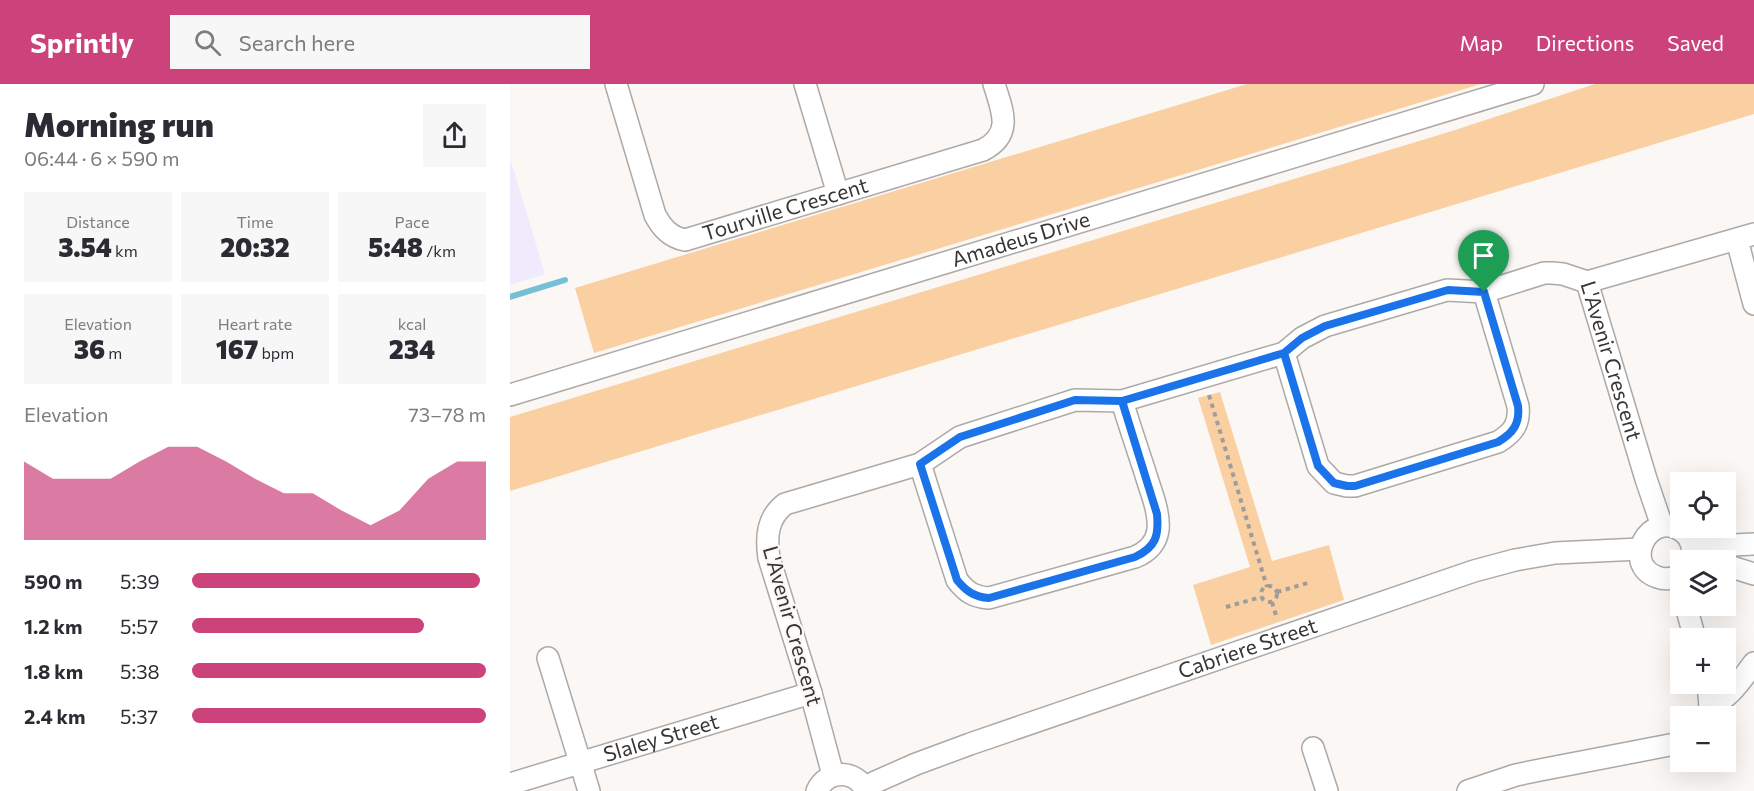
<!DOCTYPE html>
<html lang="en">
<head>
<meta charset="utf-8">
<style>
	body { margin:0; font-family:Commissioner,sans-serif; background:#f7f7f7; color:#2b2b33; height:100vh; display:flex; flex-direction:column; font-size:22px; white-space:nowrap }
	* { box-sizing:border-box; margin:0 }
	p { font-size:20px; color:#7c7c81 }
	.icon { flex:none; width:33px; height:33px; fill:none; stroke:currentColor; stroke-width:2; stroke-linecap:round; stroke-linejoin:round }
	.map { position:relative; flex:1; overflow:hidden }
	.side { display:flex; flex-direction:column; background:#fff; width:510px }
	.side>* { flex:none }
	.controls { position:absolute; left:1160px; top:388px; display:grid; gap:12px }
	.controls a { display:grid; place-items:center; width:66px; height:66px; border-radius:0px; background:#fff; box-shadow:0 6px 24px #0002; font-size:30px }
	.pin { position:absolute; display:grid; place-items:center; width:51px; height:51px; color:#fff; margin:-62px -26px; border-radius:50% 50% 50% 0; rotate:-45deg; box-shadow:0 0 6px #0007 }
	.pin .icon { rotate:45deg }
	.round { display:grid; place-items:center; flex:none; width:63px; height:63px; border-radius:0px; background:#f7f7f7 }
	.head { display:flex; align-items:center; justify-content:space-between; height:102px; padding:0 24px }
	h1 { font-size:33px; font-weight:800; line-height:45px }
	.metrics { display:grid; grid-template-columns:repeat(3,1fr); gap:9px; height:102px; padding:6px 24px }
	.metrics div { display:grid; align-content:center; border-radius:0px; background:#f7f7f7; text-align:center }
	.metrics b { font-size:26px; font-weight:800 }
	.metrics small { font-size:16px; font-weight:400 }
	.metrics p { font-size:16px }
	.chart { height:168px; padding:12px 24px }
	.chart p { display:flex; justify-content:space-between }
	.chart svg { width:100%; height:108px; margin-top:6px; fill:#cc437b; opacity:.7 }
	ul { padding:0 24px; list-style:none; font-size:20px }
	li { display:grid; grid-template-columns:96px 72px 1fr; align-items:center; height:45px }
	li i { height:15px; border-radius:8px; background:#cc437b }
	header { display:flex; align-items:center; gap:36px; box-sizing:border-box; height:84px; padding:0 30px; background:#cc437b; color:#fff }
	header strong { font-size:28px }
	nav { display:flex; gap:33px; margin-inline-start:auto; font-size:21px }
	.search { width:420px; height:54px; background:#f7f7f7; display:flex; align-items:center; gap:15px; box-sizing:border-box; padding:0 21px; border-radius:0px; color:#7c7c81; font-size:22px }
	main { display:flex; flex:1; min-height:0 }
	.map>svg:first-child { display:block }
	.education { fill:#efebfd }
	.green { fill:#fad0a3 }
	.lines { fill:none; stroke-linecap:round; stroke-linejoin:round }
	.stream { stroke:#76c0d5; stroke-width:6 }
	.minor-casing { stroke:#aca9a7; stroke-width:24 }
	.path { stroke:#9f9d9b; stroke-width:4; stroke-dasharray:4.5 4.5; stroke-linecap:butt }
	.minor { stroke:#fff; stroke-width:21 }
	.route-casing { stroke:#fff; stroke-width:12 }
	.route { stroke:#1a73e8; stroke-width:8 }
	.labels { text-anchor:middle; stroke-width:4.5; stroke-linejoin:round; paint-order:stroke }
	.street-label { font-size:21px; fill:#363534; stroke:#faf7f4 }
</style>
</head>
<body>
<header>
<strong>Sprintly</strong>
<div class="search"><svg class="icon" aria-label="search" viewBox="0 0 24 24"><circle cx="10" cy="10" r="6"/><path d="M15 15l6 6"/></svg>Search here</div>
<nav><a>Map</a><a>Directions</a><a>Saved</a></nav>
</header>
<main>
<section class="side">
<div class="head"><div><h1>Morning run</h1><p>06:44 · 6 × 590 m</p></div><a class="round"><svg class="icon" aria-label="share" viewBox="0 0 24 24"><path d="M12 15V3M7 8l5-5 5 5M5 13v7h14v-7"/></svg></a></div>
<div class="metrics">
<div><p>Distance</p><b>3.54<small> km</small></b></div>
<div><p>Time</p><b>20:32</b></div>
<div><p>Pace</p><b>5:48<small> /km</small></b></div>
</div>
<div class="metrics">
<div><p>Elevation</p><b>36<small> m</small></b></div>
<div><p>Heart rate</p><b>167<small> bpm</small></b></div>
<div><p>kcal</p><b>234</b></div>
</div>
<div class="chart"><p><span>Elevation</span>73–78 m</p>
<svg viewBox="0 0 160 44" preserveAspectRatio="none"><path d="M0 44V12L10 19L20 19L30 19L40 12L50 6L60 6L70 12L80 19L90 25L100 25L110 32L120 38L130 32L140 19L150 12L160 12V44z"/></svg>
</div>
<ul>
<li><b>590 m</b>5:39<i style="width:98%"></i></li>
<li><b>1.2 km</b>5:57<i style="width:79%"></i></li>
<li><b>1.8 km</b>5:38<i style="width:100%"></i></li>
<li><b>2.4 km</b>5:37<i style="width:100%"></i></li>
</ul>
</section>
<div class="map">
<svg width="1244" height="707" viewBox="0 0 1244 707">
	<rect width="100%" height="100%" fill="#faf7f4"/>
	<!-- education -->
	<polygon class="education" points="0,74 35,190 0,201"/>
	<!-- green -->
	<g class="green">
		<polygon points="737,0 971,0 84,269 65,204"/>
		<polygon points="1085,0 1244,0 1244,30 0,407 0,333 942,47"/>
		<polygon points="710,308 762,477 819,461 834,516 701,561 683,501 740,483 688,314"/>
	</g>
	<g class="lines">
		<!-- stream -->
		<polyline class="stream" points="0,213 55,196"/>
		<!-- minor casing -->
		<g class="minor-casing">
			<g id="minor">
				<path id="s1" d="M106,0L145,131C152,144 160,153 175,156L473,66C504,50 492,26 484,0"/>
				<polyline points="295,0 328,110"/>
				<polyline points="1227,156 1244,220"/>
				<polyline points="1077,198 1244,150"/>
				<path d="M774,269L808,382L824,399L837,402H845L988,358C1003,349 1010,340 1008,322L974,208"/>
				<path id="s2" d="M0,311L1023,0"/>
				<path d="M410,380L447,496C456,508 464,513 479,514L625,473C637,468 646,460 648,446C650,427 640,406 635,388C627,364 619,340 612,317"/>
				<polyline points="1183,463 1244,460"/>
				<polyline points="1215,481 1244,490"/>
				<path d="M1170,491C1163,495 1155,496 1147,493C1111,480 1139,425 1172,447C1182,454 1184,466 1182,477"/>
				<polyline points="1176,522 1185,555"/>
				<polyline points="38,574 79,707"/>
				<path d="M1200,622C1220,614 1231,596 1244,579"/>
				<polyline points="1197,633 1200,622 1198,600"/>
				<polyline points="803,664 817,707"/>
				<path id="s3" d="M323,691L301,609L259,474C256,453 257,434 275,420L410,380L450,353L565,316L612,317L774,269L792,254L815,242L937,206L974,208L1034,189H1042L1053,190L1077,198L1136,395L1152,442"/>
				<path id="s4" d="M0,700L301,609"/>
				<path id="s5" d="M354,703L406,680L460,660L964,487L1005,476L1045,469L1130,465"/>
				<path d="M307,707C317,685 346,685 356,707"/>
				<polyline points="958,707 1006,691 1030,686 1170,659"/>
			</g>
		</g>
		<!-- path -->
		<g class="path">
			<polyline points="699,311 757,503"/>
			<circle cx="759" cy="510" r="8"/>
			<polyline points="767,508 801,498"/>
			<polyline points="762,518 767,535"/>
			<polyline points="716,523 751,513"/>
		</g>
		<!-- minor -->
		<use href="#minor" class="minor"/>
	</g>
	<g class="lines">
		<!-- route casing -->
		<g class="route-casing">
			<path id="route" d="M974,208L938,206L815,242L792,254L774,269L612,317L565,316L450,353L410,380L447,496C456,507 464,513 479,514L625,473C646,463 649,452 647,430L612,317L774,269L808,382L824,399L837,402H845L988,358C1003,349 1010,340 1008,322L974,208"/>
		</g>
		<!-- route -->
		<use href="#route" class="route"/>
	</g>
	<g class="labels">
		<!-- street labels -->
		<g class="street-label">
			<text dy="7" stroke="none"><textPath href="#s1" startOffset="282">Tourville Crescent</textPath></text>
			<text dy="7" stroke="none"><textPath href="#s2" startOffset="534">Amadeus Drive</textPath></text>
			<text dy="7" stroke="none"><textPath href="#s3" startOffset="1215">L'Avenir Crescent</textPath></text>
			<text transform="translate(282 542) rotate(74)" y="7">L'Avenir Crescent</text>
			<text dy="7" stroke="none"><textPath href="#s5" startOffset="408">Cabriere Street</textPath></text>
			<text dy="7" stroke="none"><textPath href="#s4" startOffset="158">Slaley Street</textPath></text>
		</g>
	</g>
</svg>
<div class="controls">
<a><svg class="icon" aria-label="locate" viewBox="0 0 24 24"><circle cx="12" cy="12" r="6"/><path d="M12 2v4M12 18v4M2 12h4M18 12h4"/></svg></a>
<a><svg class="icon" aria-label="layers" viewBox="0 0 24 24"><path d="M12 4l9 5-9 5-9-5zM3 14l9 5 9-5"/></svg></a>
<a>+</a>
<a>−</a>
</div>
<div class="pin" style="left:974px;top:208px;background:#1e9e55"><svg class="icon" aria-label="arrive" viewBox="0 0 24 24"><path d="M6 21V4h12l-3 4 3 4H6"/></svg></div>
</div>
</main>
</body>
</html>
